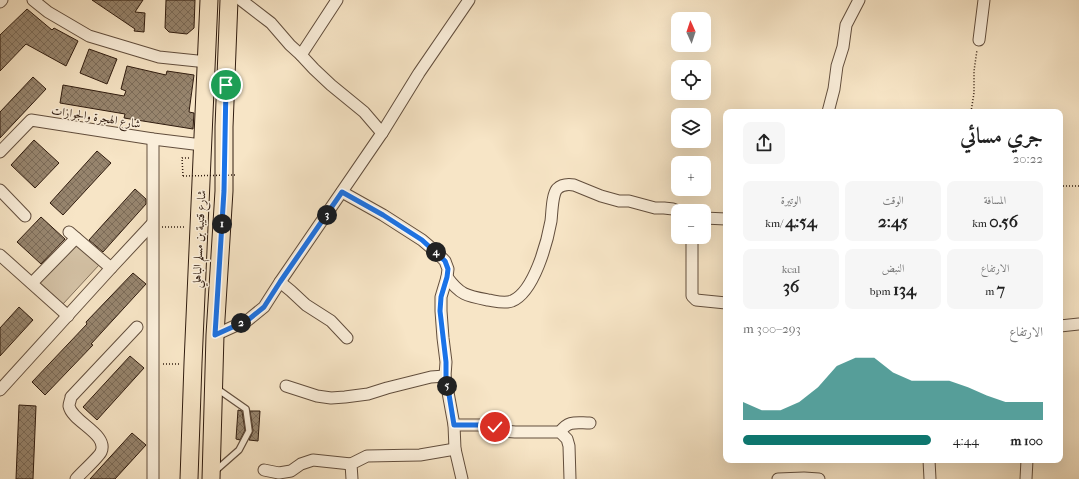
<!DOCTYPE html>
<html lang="ar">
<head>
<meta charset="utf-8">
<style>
	body { margin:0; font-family:"IM FELL French Canon",Amiri,serif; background:#f6f6f6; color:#222; direction:rtl; height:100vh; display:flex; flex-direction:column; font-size:15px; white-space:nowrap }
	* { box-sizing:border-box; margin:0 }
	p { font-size:13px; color:#767676 }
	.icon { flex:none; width:22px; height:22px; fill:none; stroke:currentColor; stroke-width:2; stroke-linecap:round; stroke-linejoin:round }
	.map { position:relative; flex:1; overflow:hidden; direction:ltr }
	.details { position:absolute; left:723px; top:109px; width:340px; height:354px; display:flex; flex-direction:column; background:#fff; border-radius:8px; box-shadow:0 4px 16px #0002; direction:rtl }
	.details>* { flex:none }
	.needle { width:26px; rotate:357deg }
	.tools { position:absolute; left:671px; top:12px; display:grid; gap:8px }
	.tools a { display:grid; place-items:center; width:40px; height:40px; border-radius:8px; background:#fff; box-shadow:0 4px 16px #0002; font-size:20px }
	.pin { position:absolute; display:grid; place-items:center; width:34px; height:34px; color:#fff; margin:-17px; border:2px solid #fff; border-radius:50%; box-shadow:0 1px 4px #0007 }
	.km { position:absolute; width:20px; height:20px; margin:-10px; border-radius:50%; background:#222; color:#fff; font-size:11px; line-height:20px; text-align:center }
	.round { display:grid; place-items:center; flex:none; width:42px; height:42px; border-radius:8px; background:#f6f6f6 }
	.overview { display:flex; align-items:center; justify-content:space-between; height:68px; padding:0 20px }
	h1 { font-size:22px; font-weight:700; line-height:30px }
	.stats { display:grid; grid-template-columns:repeat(3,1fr); gap:6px; height:68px; padding:4px 20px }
	.stats div { display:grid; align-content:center; border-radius:8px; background:#f6f6f6; text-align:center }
	.stats b { font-size:17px; font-weight:700 }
	.stats small { font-size:11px; font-weight:400 }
	.stats p { font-size:11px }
	.chart { height:112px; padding:8px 20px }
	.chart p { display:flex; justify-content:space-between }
	.chart svg { width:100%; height:72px; margin-top:4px; fill:#0f766e; opacity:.7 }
	ul { padding:0 20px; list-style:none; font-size:13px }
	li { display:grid; grid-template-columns:64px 48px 1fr; align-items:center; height:30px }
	li i { height:10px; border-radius:5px; background:#0f766e }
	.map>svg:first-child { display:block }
	.green { fill:#d5c3a7; stroke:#82705b }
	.building { fill:url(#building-cross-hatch); stroke:#301c0f }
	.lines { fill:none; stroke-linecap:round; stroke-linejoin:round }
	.service-casing { stroke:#624e3d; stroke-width:8 }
	.minor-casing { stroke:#624e3d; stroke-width:13 }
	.primary-casing { stroke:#301c0f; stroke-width:19 }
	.path { stroke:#301c0f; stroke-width:1.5; stroke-dasharray:1 2; stroke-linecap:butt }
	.service { stroke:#faeeda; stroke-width:5.5 }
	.minor { stroke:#faeeda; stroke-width:11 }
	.primary { stroke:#f7e5c6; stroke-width:17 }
	.path-bridge { stroke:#301c0f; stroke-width:1.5; stroke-dasharray:1 2; stroke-linecap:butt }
	.route-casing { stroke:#fff; stroke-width:8 }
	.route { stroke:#1a73e8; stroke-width:5 }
	.labels { text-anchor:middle; stroke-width:3; stroke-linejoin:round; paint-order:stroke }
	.street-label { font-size:12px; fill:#301c0f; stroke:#faeeda }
</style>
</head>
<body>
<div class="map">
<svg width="1079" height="479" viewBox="0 0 1079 479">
	<defs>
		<pattern id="building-cross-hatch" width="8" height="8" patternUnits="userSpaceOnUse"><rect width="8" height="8" fill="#97856e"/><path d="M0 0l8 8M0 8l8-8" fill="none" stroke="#7c6c59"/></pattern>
	</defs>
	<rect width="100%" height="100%" fill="#f7e5c6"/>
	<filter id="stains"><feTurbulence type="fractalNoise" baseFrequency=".005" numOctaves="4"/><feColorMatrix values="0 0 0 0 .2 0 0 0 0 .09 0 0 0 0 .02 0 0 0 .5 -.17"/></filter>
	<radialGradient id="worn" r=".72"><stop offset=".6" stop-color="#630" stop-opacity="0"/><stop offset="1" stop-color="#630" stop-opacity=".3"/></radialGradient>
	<!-- green -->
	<polygon class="green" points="76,243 99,265 63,304 40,283"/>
	<!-- building -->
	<g class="building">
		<polygon points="92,0 143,0 135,12 145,13 144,32 134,31 135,29"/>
		<polygon points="166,0 195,0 194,28 187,34 169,32 165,28"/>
		<polygon points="27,9 52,30 54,28 78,41 66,66 26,44 0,71 0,35"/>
		<polygon points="89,49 117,59 107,84 80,73"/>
		<polygon points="127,66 166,75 167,71 194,75 189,112 194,113 193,129 124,118 125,114 60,103 63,85 124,96 126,91 121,89"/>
		<polygon points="33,77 46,89 0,138 0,112"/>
		<polygon points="34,140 59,163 35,188 11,165"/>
		<polygon points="97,151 111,163 63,215 50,203"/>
		<polygon points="135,189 146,199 146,204 103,252 89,240"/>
		<polygon points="41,217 65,239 41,264 17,242"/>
		<polygon points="133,273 146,284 91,344 93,345 45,395 32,382 87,324 86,322"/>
		<polygon points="19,307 33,320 0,356 0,328"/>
		<polygon points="130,356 144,368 97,420 83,407"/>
		<polygon points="19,405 36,406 33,479 16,479"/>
		<polygon points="238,410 242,411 245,430 240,440 236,439"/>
		<polygon points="250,411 260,411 258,441 249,440 253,431"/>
		<polygon points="132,433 146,445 115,479 90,479"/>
	</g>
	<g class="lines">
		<!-- service casing -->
		<g class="service-casing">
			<polyline id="service" points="214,472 239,450 249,431 246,409 216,388"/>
		</g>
		<!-- minor casing -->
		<g class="minor-casing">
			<g id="minor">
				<polyline points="33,0 48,12 89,36 159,57 207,62"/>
				<polyline points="241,0 271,23 290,45 301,55 314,69 331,85 364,112 382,133"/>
				<polyline points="0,2 2,0"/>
				<polyline points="979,40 984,0"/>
				<polyline points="301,55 337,0"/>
				<polyline points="828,112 834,89 837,66 843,47 846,25 859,0"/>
				<polyline points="153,139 153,479"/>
				<polyline points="0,152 31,120 153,139 202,145"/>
				<polyline points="0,190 25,216"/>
				<polyline points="342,192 383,215 422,240 435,251 445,261 448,269 447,277 441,297 441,311 443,338 446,362 445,376 454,425 455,449 462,479"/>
				<polyline points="704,218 726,219"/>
				<polyline points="69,232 111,268"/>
				<polyline points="692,237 692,296 696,300 726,303"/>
				<polyline points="0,255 68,316"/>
				<path d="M447,277C460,295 467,296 488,300C495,301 504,304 512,301C534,292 547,243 551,221C552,213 552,195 557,189C562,184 568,184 574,185L601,196L619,201H629L655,208H664L673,209L678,211"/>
				<polyline points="280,282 291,291 306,305 331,321 347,338"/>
				<polyline points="32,283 76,238"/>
				<polyline points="1060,326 1079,324"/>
				<polyline points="215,335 248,320 264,307 280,282 382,133 419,73 469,0"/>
				<polyline points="286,386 317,396 331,398 345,397 368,394 387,388 431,377 445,376"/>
				<polyline points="0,390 111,268 152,224"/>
				<polyline points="454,425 486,425 495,427 504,431 515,432 560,432 567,439 569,446 570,479"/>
				<path d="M560,432C569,420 576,423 590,423"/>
				<polyline points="929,460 930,479"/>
				<polyline points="264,470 279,473 291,471 301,464 313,460 351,464"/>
				<path d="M76,479C80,474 99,457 101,452C109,434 72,422 69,406C69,403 71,399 71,397L137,327"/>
				<polyline points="352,479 351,464 367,456 420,455 455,449"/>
				<polyline points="778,479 804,478 819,479"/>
				<polyline points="1026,479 1027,460"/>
			</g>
		</g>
		<!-- primary casing -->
		<g class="primary-casing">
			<g id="primary">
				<polyline points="189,479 193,363 209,0"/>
				<polyline points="211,479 215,335 224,191 224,127 229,0"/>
			</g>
		</g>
		<!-- path -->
		<g class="path">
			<polyline points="971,112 974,93 974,71 977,50"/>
			<polyline points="183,176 182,158 189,158"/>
			<polyline points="1060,186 1079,186"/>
			<polyline points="162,227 186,227"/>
			<polyline points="163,364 179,364"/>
		</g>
		<!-- service -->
		<use href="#service" class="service"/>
		<!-- minor -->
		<use href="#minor" class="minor"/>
		<!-- primary -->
		<use href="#primary" class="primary"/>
		<!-- path-bridge -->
		<polyline class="path-bridge" points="183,176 237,175"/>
	</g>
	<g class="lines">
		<!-- route casing -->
		<g class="route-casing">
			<polyline id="route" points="226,85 224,191 215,335 248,320 264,307 280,282 342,192 383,215 422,240 445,261 448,269 447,277 441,297 440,311 446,362 446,376 454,425 486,425 495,427"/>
		</g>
		<!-- route -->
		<use href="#route" class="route"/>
	</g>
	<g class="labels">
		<!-- street labels -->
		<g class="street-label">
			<text transform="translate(96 117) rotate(9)" y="4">شارع الهجرة والجوازات</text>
			<text transform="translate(199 239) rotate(-87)" y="4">شارع قتيبة بن مسلم الباهلي</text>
		</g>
	</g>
	<rect width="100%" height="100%" filter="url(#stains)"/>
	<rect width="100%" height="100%" fill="url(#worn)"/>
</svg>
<div class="tools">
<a><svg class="needle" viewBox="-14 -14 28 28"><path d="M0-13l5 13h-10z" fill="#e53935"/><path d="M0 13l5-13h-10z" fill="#767676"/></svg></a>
<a><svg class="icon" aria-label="locate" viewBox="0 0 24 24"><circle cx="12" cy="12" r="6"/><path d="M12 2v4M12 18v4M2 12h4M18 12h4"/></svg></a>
<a><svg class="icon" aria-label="layers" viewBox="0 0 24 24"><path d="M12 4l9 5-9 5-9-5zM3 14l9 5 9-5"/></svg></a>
<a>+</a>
<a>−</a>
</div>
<div class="pin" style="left:226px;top:85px;background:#1e9e55"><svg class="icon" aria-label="arrive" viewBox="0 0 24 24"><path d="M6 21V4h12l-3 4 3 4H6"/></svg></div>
<div class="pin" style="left:495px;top:427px;background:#d93025"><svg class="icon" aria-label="check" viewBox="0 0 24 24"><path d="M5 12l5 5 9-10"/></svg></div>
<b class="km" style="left:222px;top:224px">1</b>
<b class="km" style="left:241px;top:323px">2</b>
<b class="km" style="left:327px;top:215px">3</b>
<b class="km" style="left:436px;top:252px">4</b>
<b class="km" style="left:447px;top:386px">5</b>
<section class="details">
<div class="overview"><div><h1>جري مسائي</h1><p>20:22</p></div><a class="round"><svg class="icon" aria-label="share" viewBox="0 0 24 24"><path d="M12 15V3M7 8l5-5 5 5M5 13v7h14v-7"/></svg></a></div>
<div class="stats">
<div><p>المسافة</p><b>0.56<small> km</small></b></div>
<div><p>الوقت</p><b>2:45</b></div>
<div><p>الوتيرة</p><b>4:54<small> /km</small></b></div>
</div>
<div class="stats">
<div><p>الارتفاع</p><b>7<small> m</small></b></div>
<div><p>النبض</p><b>134<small> bpm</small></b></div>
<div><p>kcal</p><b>36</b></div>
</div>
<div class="chart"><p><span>الارتفاع</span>293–300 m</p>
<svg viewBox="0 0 160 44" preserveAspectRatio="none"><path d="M0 44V33L10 38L20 38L30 33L40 24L50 11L60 6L70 6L80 15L90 20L100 20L110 20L120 24L130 29L140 33L150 33L160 33V44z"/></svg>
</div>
<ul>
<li><b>100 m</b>4:44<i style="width:100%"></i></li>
</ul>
</section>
</div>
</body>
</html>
